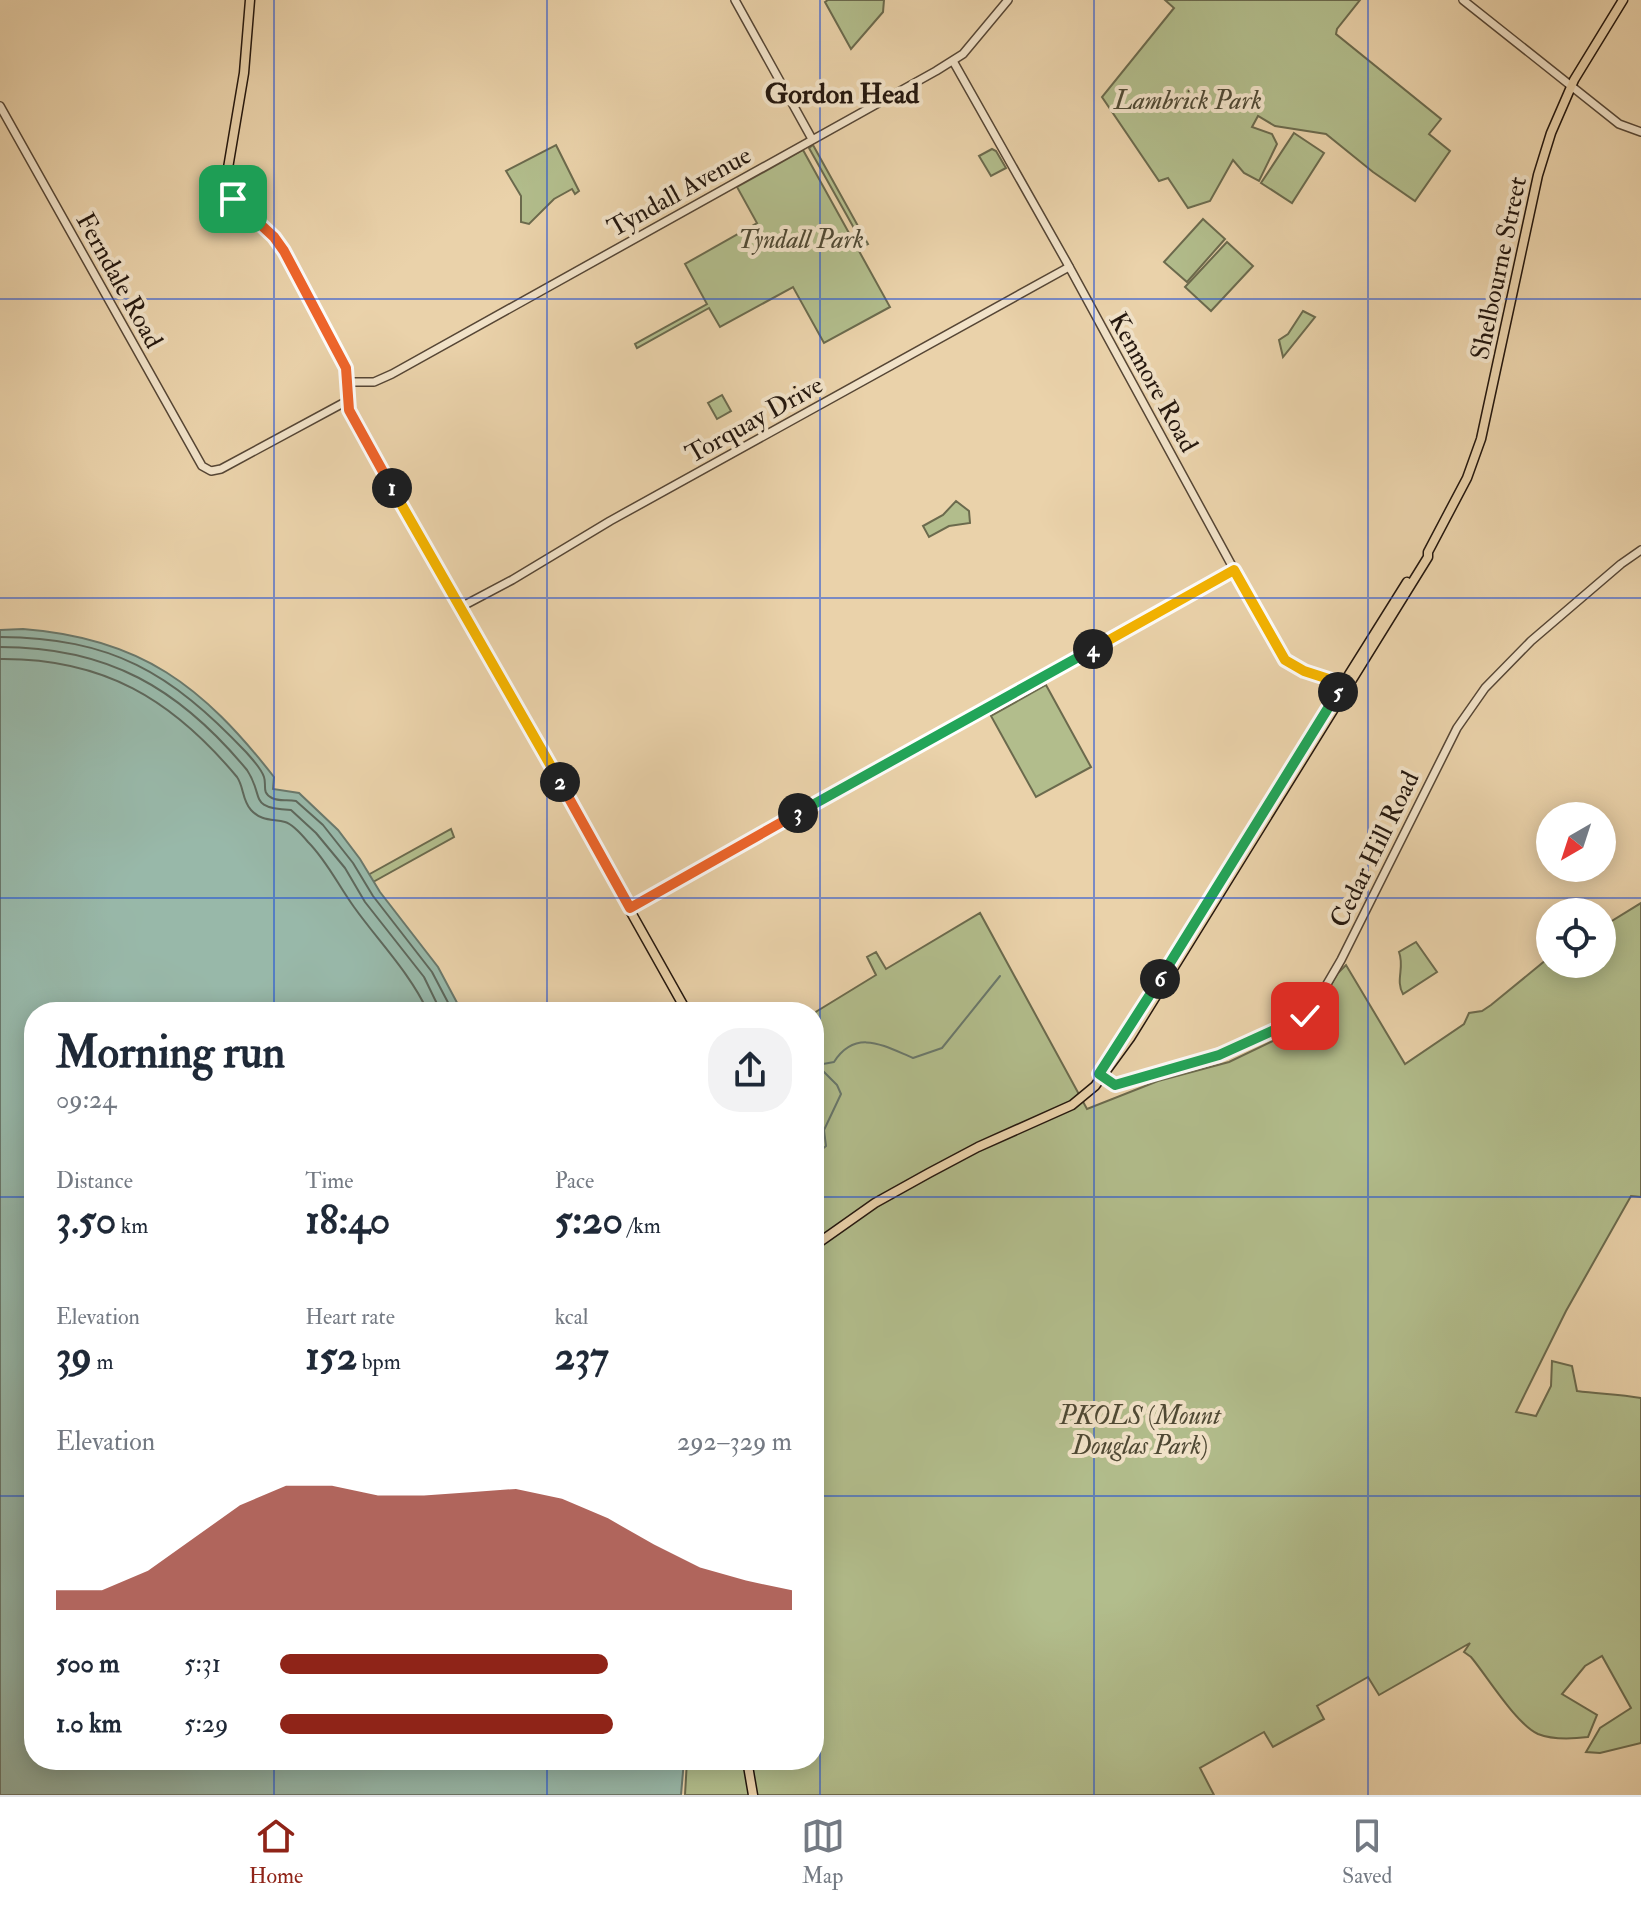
<!DOCTYPE html>
<html lang="en">
<head>
<meta charset="utf-8">
<style>
	body { margin:0; font-family:"IM FELL Double Pica",serif; background:#f2f2f3; color:#1f2937; height:100vh; display:flex; flex-direction:column; font-size:30px; white-space:nowrap }
	* { box-sizing:border-box; margin:0 }
	p { font-size:26px; color:#747a83 }
	.icon { flex:none; width:44px; height:44px; fill:none; stroke:currentColor; stroke-width:2; stroke-linecap:round; stroke-linejoin:round }
	.map { position:relative; flex:1; overflow:hidden }
	.side { position:absolute; left:24px; top:1002px; width:800px; height:768px; display:flex; flex-direction:column; background:#fff; border-radius:32px; box-shadow:0 4px 20px #0003 }
	.side>* { flex:none }
	.needle { width:52px; rotate:219deg }
	.tools { position:absolute; left:1536px; top:802px; display:grid; gap:16px }
	.tools a { display:grid; place-items:center; width:80px; height:80px; border-radius:50%; background:#fff; box-shadow:0 4px 20px #0003; font-size:40px }
	.pin { position:absolute; display:grid; place-items:center; width:68px; height:68px; color:#fff; margin:-34px; border-radius:16px; box-shadow:0 4px 12px #0006 }
	.km { position:absolute; width:40px; height:40px; margin:-20px; border-radius:50%; background:#222; color:#fff; font-size:22px; line-height:40px; text-align:center }
	.round { display:grid; place-items:center; flex:none; width:84px; height:84px; border-radius:32px; background:#f2f2f3 }
	.overview { display:flex; align-items:center; justify-content:space-between; height:136px; padding:0 32px }
	h1 { font-size:44px; font-weight:800; line-height:60px }
	.stats { display:grid; grid-template-columns:repeat(3,1fr); gap:12px; height:136px; padding:8px 32px }
	.stats div { display:grid; align-content:center }
	.stats b { font-size:40px; font-weight:800 }
	.stats small { font-size:22px; font-weight:400 }
	.stats p { font-size:22px }
	.chart { height:224px; padding:16px 32px }
	.chart p { display:flex; justify-content:space-between }
	.chart svg { width:100%; height:144px; margin-top:8px; fill:#8f2418; opacity:.7 }
	ul { padding:0 32px; list-style:none; font-size:26px }
	li { display:grid; grid-template-columns:128px 96px 1fr; align-items:center; height:60px }
	li i { height:20px; border-radius:10px; background:#8f2418 }
	.menu { display:flex; justify-content:space-around; align-items:center; height:112px; border-top:2px solid #e0e1e3; background:#fff; font-size:22px; color:#747a83 }
	.menu a { display:grid; justify-items:center; gap:4px }
	.menu .selected { color:#8f2418 }
	.map>svg:first-child { display:block }
	.green { fill:#b2bd8c; stroke:#6b6a4d; stroke-width:2 }
	.water { fill:#98b8a9; stroke:#6a786b; stroke-width:2 }
	.lines { fill:none; stroke-linecap:round; stroke-linejoin:round }
	.shore { stroke:#5e685c; stroke-width:2 }
	.stream { stroke:#6a786b; stroke-width:2 }
	.minor-casing { stroke:#564635; stroke-width:10 }
	.major-casing { stroke:#24170e; stroke-width:11 }
	.minor { stroke:#f1e2c8; stroke-width:7 }
	.major { stroke:#ead2aa; stroke-width:8 }
	.split-1-casing { stroke:#fff; stroke-width:16 }
	.split-2-casing { stroke:#fff; stroke-width:16 }
	.split-3-casing { stroke:#fff; stroke-width:16 }
	.split-4-casing { stroke:#fff; stroke-width:16 }
	.split-5-casing { stroke:#fff; stroke-width:16 }
	.split-6-casing { stroke:#fff; stroke-width:16 }
	.split-7-casing { stroke:#fff; stroke-width:16 }
	.split-1 { stroke:#f0652b; stroke-width:10 }
	.split-2 { stroke:#f5b400; stroke-width:10 }
	.split-3 { stroke:#f0652b; stroke-width:10 }
	.split-4 { stroke:#22a559; stroke-width:10 }
	.split-5 { stroke:#f5b400; stroke-width:10 }
	.split-6 { stroke:#22a559; stroke-width:10 }
	.split-7 { stroke:#22a559; stroke-width:10 }
	.grid { fill:none; stroke:#1d4ed8; stroke-width:2; stroke-opacity:0.55 }
	.labels { text-anchor:middle; stroke-width:8; stroke-linejoin:round; paint-order:stroke }
	.park-label { font-size:26px; font-style:italic; fill:#4f4934; stroke:#f1e2c8 }
	.street-label { font-size:26px; fill:#24170e; stroke:#f1e2c8 }
	.neighbourhood-label { font-size:28px; font-weight:bold; fill:#24170e; stroke:#f1e2c8 }
</style>
</head>
<body>
<div class="map">
<svg width="1641" height="1795" viewBox="0 0 1641 1795">
	<rect width="100%" height="100%" fill="#ead2aa"/>
	<filter id="stains"><feTurbulence type="fractalNoise" baseFrequency=".0025" numOctaves="4"/><feColorMatrix values="0 0 0 0 .2 0 0 0 0 .09 0 0 0 0 .02 0 0 0 .5 -.17"/></filter>
	<radialGradient id="worn" r=".72"><stop offset=".6" stop-color="#630" stop-opacity="0"/><stop offset="1" stop-color="#630" stop-opacity=".3"/></radialGradient>
	<!-- green -->
	<g class="green">
		<polygon points="828,0 884,0 883,12 851,49 825,2"/>
		<polygon points="1165,0 1360,0 1337,29 1336,34 1441,119 1429,134 1450,151 1415,201 1373,172 1326,134 1275,126 1258,116 1252,127 1272,134 1277,144 1259,181 1244,173 1233,160 1210,201 1188,208 1168,178 1159,181 1102,97 1174,8"/>
		<polygon points="1294,133 1324,153 1292,203 1261,183"/>
		<polygon points="556,145 579,191 575,194 572,189 554,199 529,224 521,222 521,196 506,171"/>
		<polygon points="813,145 868,244 864,246 809,148"/>
		<polygon points="992,149 996,151 1006,168 991,176 979,156"/>
		<polygon points="803,150 890,307 824,343 793,287 720,327 709,308 637,348 635,344 707,304 685,264 757,223 737,187"/>
		<polygon points="1203,219 1225,239 1187,282 1164,262"/>
		<polygon points="1227,242 1253,266 1211,311 1185,287"/>
		<polygon points="1303,311 1315,317 1283,357 1279,340 1288,334"/>
		<polygon points="722,395 731,411 717,419 708,403"/>
		<polygon points="956,501 969,511 970,523 949,526 929,537 923,526 943,515"/>
		<polygon points="1046,685 1091,767 1036,797 991,716"/>
		<polygon points="451,829 454,837 373,882 368,875"/>
		<path d="M1641,903V1197L1631,1196L1566,1311L1516,1412L1536,1416L1551,1386L1552,1361L1572,1366L1577,1391C1600,1394 1619,1394 1641,1398V1743L1600,1753L1586,1752L1600,1728L1631,1708L1602,1656L1585,1666L1562,1694L1597,1715L1588,1737C1572,1739 1553,1740 1538,1734C1516,1724 1487,1676 1471,1657L1464,1652L1470,1643L1379,1695L1368,1677L1317,1706L1324,1719L1273,1747L1264,1732L1200,1768L1214,1795H685L687,1760H814V1013L876,975L867,957L876,952L886,969L980,913L1087,1109L1158,1081L1229,1062L1317,1020L1321,1013L1318,1008L1337,974L1346,965L1405,1064L1464,1024L1469,1013L1482,1011L1491,1005L1546,960L1550,959V964H1602V927Z"/>
		<path d="M1416,942L1437,972L1403,994C1395,980 1405,968 1399,952Z"/>
	</g>
	<!-- water -->
	<path class="water" d="M23,629C141,638 203,686 274,777L273,789L299,793L338,830L360,859L380,892L438,967L462,1012H34V1760H684L681,1795H0V630Z"/>
	<g class="lines">
		<!-- shore -->
		<g class="shore">
			<path d="M0,637C112,638 170,672 246,752C252,759 261,768 264,777C267,786 261,792 272,798C280,802 287,799 296,801L323,825L353,863L373,896L432,972L453,1012"/>
			<path d="M0,647C108,647 179,688 247,770C265,797 247,808 291,810L316,833L345,868L365,902L424,977L441,1012"/>
			<path d="M0,659C103,658 172,699 237,777C244,787 242,800 251,810C261,821 272,819 285,822C292,824 303,836 308,842C327,861 338,885 354,907C379,942 410,973 428,1012"/>
		</g>
		<!-- stream -->
		<path class="stream" d="M814,1156L826,1146L824,1130L841,1094L837,1085L822,1070L823,1064L834,1062C856,1028 884,1046 913,1058L942,1048L1000,976"/>
		<!-- minor casing -->
		<g class="minor-casing">
			<g id="minor">
				<polyline points="735,0 812,139"/>
				<polyline points="1463,0 1619,124 1641,132"/>
				<polyline points="953,61 1066,261 1280,654 1297,668 1345,685"/>
				<polyline points="0,106 202,466 211,471 221,469 347,401"/>
				<polyline points="348,382 374,382 392,374 936,71 963,54 1008,0"/>
				<polyline points="459,608 512,580 610,521 1069,267"/>
				<polyline points="630,908 1234,570"/>
				<polyline points="1100,1075 1115,1085 1120,1085 1219,1055 1300,1019 1313,1008 1341,960 1457,728 1485,688 1531,641 1621,564 1641,550"/>
			</g>
		</g>
		<!-- major casing -->
		<g class="major-casing">
			<g id="major">
				<path d="M250,0L244,73L227,174C226,208 268,225 284,251L346,368L348,405L354,419L687,1012"/>
				<polyline points="1100,1072 1407,582"/>
				<polyline points="814,1246 875,1203 929,1173 978,1147 1072,1105 1095,1086 1130,1038 1428,557 1428,552 1467,478 1481,439 1538,175 1551,133 1574,80 1623,0"/>
				<polyline points="747,1760 753,1795"/>
			</g>
		</g>
		<!-- minor -->
		<use href="#minor" class="minor"/>
		<!-- major -->
		<use href="#major" class="major"/>
	</g>
	<g class="lines">
		<!-- split-1 casing -->
		<g class="split-1-casing">
			<polyline id="split-1" points="233,199 274,237 284,251 346,368 349,410 392,488"/>
		</g>
		<!-- split-2 casing -->
		<g class="split-2-casing">
			<polyline id="split-2" points="392,488 560,782"/>
		</g>
		<!-- split-3 casing -->
		<g class="split-3-casing">
			<polyline id="split-3" points="560,782 630,908 798,813"/>
		</g>
		<!-- split-4 casing -->
		<g class="split-4-casing">
			<polyline id="split-4" points="798,813 1093,649"/>
		</g>
		<!-- split-5 casing -->
		<g class="split-5-casing">
			<polyline id="split-5" points="1093,649 1234,570 1285,660 1304,671 1344,684 1338,692"/>
		</g>
		<!-- split-6 casing -->
		<g class="split-6-casing">
			<polyline id="split-6" points="1160,979 1338,692"/>
		</g>
		<!-- split-7 casing -->
		<g class="split-7-casing">
			<polyline id="split-7" points="1160,979 1099,1074 1115,1085 1219,1055 1305,1016"/>
		</g>
		<!-- split-1 -->
		<use href="#split-1" class="split-1"/>
		<!-- split-2 -->
		<use href="#split-2" class="split-2"/>
		<!-- split-3 -->
		<use href="#split-3" class="split-3"/>
		<!-- split-4 -->
		<use href="#split-4" class="split-4"/>
		<!-- split-5 -->
		<use href="#split-5" class="split-5"/>
		<!-- split-6 -->
		<use href="#split-6" class="split-6"/>
		<!-- split-7 -->
		<use href="#split-7" class="split-7"/>
	</g>
	<!-- grid -->
	<path class="grid" d="M274,0V1012M547,0V1012M820,0V1795M1094,0V1795M1368,0V1795M0,299H1641M0,598H1641M0,898H1641M0,1197H34M814,1197H1641M0,1496H34M814,1496H1641M274,1760V1795M547,1760V1795"/>
	<g class="labels">
		<!-- park labels -->
		<g class="park-label">
			<text x="1188" y="109">Lambrick Park</text>
			<text x="801" y="248">Tyndall Park</text>
			<text x="1140" y="1424">PKOLS (Mount<tspan x="1140" dy="30">Douglas Park)</tspan></text>
		</g>
		<!-- street labels -->
		<g class="street-label">
			<text transform="translate(679 191) rotate(-29)" y="9">Tyndall Avenue</text>
			<text transform="translate(1498 268) rotate(-78)" y="9">Shelbourne Street</text>
			<text transform="translate(120 280) rotate(61)" y="9">Ferndale Road</text>
			<text transform="translate(1154 382) rotate(61)" y="9">Kenmore Road</text>
			<text transform="translate(754 419) rotate(-29)" y="9">Torquay Drive</text>
			<text transform="translate(1374 849) rotate(-64)" y="9">Cedar Hill Road</text>
		</g>
		<!-- neighbourhood labels -->
		<g class="neighbourhood-label">
			<text x="842" y="103">Gordon Head</text>
		</g>
	</g>
	<rect width="100%" height="100%" filter="url(#stains)"/>
	<rect width="100%" height="100%" fill="url(#worn)"/>
</svg>
<div class="tools">
<a><svg class="needle" viewBox="-14 -14 28 28"><path d="M0-13l5 13h-10z" fill="#e53935"/><path d="M0 13l5-13h-10z" fill="#747a83"/></svg></a>
<a><svg class="icon" aria-label="locate" viewBox="0 0 24 24"><circle cx="12" cy="12" r="6"/><path d="M12 2v4M12 18v4M2 12h4M18 12h4"/></svg></a>
</div>
<div class="pin" style="left:233px;top:199px;background:#1e9e55"><svg class="icon" aria-label="arrive" viewBox="0 0 24 24"><path d="M6 21V4h12l-3 4 3 4H6"/></svg></div>
<div class="pin" style="left:1305px;top:1016px;background:#d93025"><svg class="icon" aria-label="check" viewBox="0 0 24 24"><path d="M5 12l5 5 9-10"/></svg></div>
<b class="km" style="left:392px;top:488px">1</b>
<b class="km" style="left:560px;top:782px">2</b>
<b class="km" style="left:798px;top:813px">3</b>
<b class="km" style="left:1093px;top:649px">4</b>
<b class="km" style="left:1338px;top:692px">5</b>
<b class="km" style="left:1160px;top:979px">6</b>
<section class="side">
<div class="overview"><div><h1>Morning run</h1><p>09:24</p></div><a class="round"><svg class="icon" aria-label="share" viewBox="0 0 24 24"><path d="M12 15V3M7 8l5-5 5 5M5 13v7h14v-7"/></svg></a></div>
<div class="stats">
<div><p>Distance</p><b>3.50<small> km</small></b></div>
<div><p>Time</p><b>18:40</b></div>
<div><p>Pace</p><b>5:20<small> /km</small></b></div>
</div>
<div class="stats">
<div><p>Elevation</p><b>39<small> m</small></b></div>
<div><p>Heart rate</p><b>152<small> bpm</small></b></div>
<div><p>kcal</p><b>237</b></div>
</div>
<div class="chart"><p><span>Elevation</span>292–329 m</p>
<svg viewBox="0 0 160 44" preserveAspectRatio="none"><path d="M0 44V38L10 38L20 32L30 22L40 12L50 6L60 6L70 9L80 9L90 8L100 7L110 10L120 16L130 24L140 31L150 35L160 38V44z"/></svg>
</div>
<ul>
<li><b>500 m</b>5:31<i style="width:64%"></i></li>
<li><b>1.0 km</b>5:29<i style="width:65%"></i></li>
</ul>
</section>
</div>
<nav class="menu">
<a class="selected"><svg class="icon" aria-label="home" viewBox="0 0 24 24"><path d="M3 11l9-7 9 7M6 9v11h12V9"/></svg>Home</a>
<a><svg class="icon" aria-label="map" viewBox="0 0 24 24"><path d="M3 6l6-2 6 2 6-2v14l-6 2-6-2-6 2zM9 4v14M15 6v14"/></svg>Map</a>
<a><svg class="icon" aria-label="saved" viewBox="0 0 24 24"><path d="M7 4h10v16l-5-4-5 4z"/></svg>Saved</a>
</nav>
</body>
</html>
